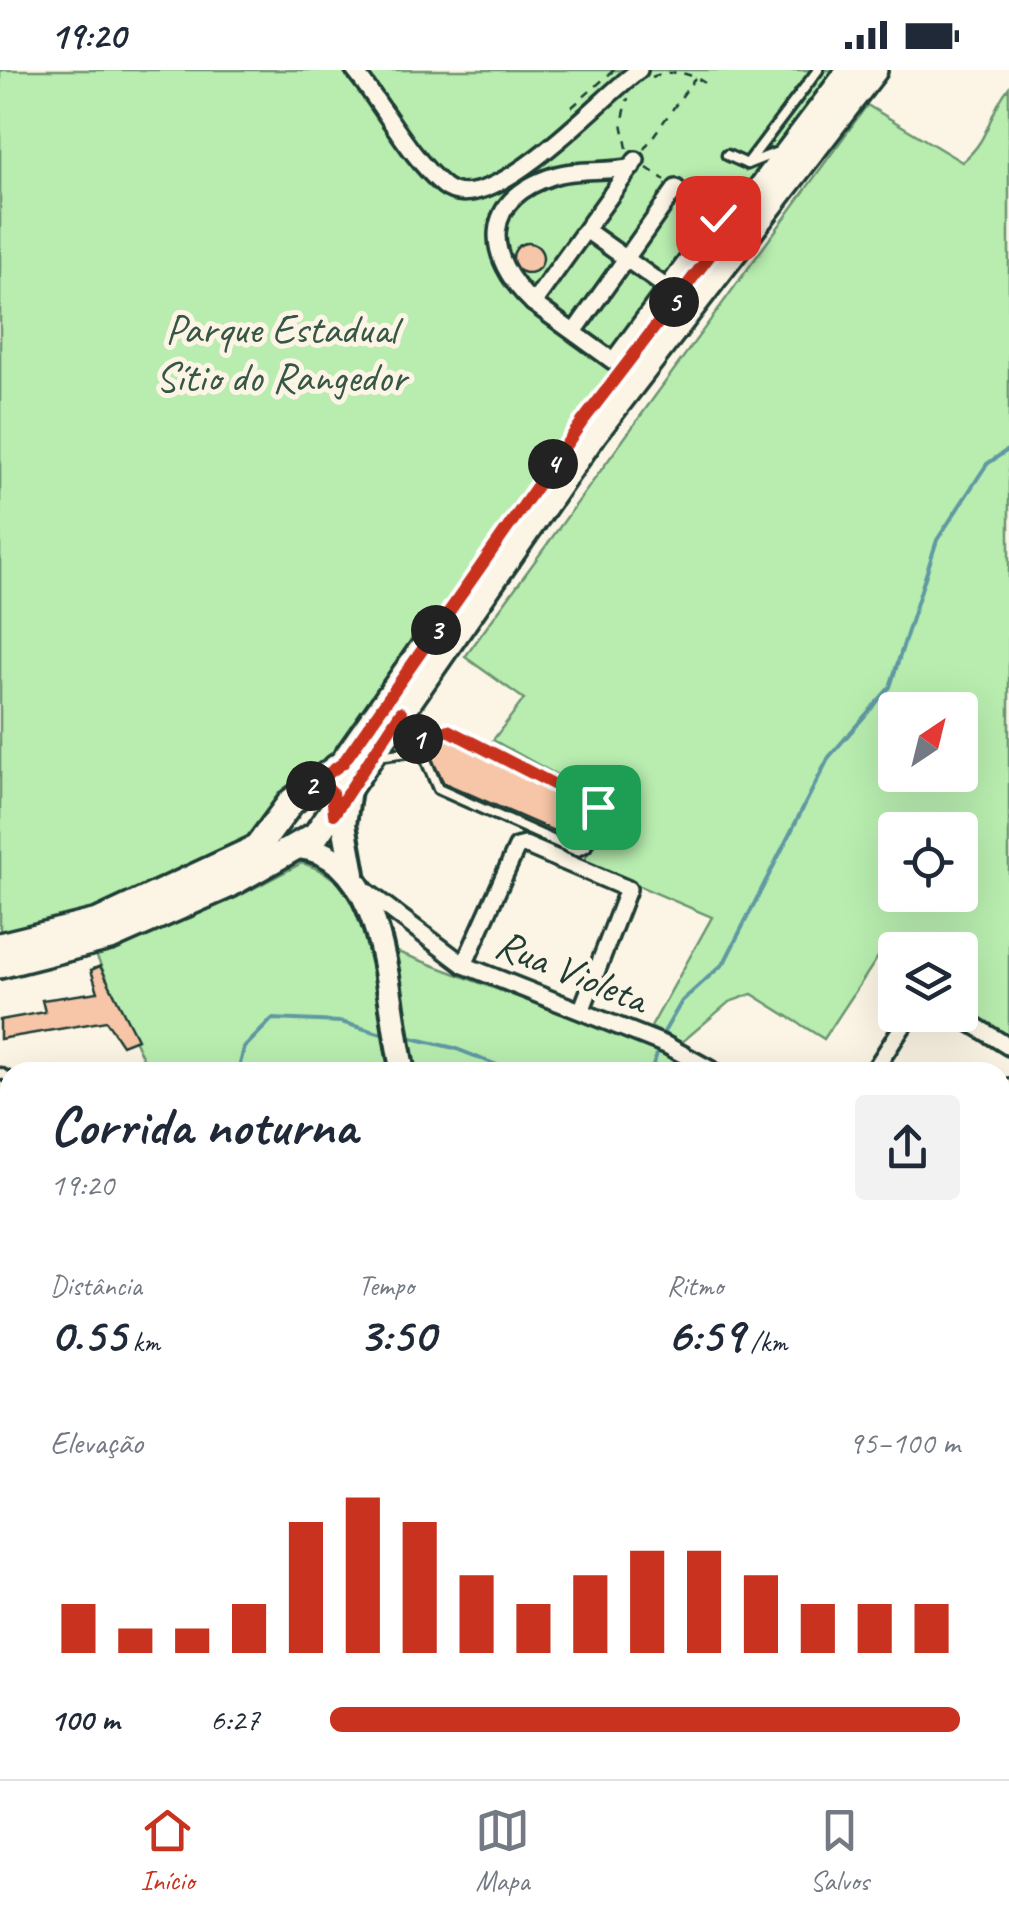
<!DOCTYPE html>
<html lang="pt">
<head>
<meta charset="utf-8">
<style>
	body { margin:0; font-family:Caveat,sans-serif; background:#f2f2f3; color:#1f2937; height:100vh; display:flex; flex-direction:column; font-size:38px; white-space:nowrap }
	* { box-sizing:border-box; margin:0 }
	p { font-size:32px; color:#747a83 }
	.icon { flex:none; width:55px; height:55px; fill:none; stroke:currentColor; stroke-width:2; stroke-linecap:round; stroke-linejoin:round }
	.map { position:relative; flex:1; overflow:hidden }
	.drawer { position:absolute; left:0px; top:992px; width:1010px; height:718px; display:flex; flex-direction:column; background:#fff; border-radius:30px 30px 0 0; box-shadow:0 10px 40px #0002 }
	.drawer>* { flex:none }
	.needle { width:65px; rotate:35deg }
	.buttons { position:absolute; left:878px; top:622px; display:grid; gap:20px }
	.buttons a { display:grid; place-items:center; width:100px; height:100px; border-radius:10px; background:#fff; box-shadow:0 10px 40px #0002; font-size:50px }
	.pin { position:absolute; display:grid; place-items:center; width:85px; height:85px; color:#fff; margin:-42px; border-radius:20px; box-shadow:0 5px 15px #0006 }
	.km { position:absolute; width:50px; height:50px; margin:-25px; border-radius:50%; background:#222; color:#fff; font-size:28px; line-height:50px; text-align:center }
	.round { display:grid; place-items:center; flex:none; width:105px; height:105px; border-radius:10px; background:#f2f2f3 }
	.summary { display:flex; align-items:center; justify-content:space-between; height:170px; padding:0 50px }
	h1 { font-size:55px; font-weight:800; line-height:75px }
	.metrics { display:grid; grid-template-columns:repeat(3,1fr); gap:15px; height:170px; padding:10px 50px }
	.metrics div { display:grid; align-content:center }
	.metrics b { font-size:50px; font-weight:800 }
	.metrics small { font-size:28px; font-weight:400 }
	.metrics p { font-size:28px }
	.chart { height:280px; padding:20px 50px }
	.chart p { display:flex; justify-content:space-between }
	.chart svg { width:100%; height:180px; margin-top:10px; stroke:#c8321e; stroke-width:6 }
	ul { padding:0 50px; list-style:none; font-size:32px }
	li { display:grid; grid-template-columns:160px 120px 1fr; align-items:center; height:75px }
	li i { height:25px; border-radius:12px; background:#c8321e }
	.status { display:flex; justify-content:space-between; align-items:center; height:70px; padding:0 50px; background:#fff; direction:ltr }
	.status svg { height:28px; fill:currentColor }
	.tabs { display:flex; justify-content:space-around; align-items:center; height:140px; border-top:2px solid #e0e1e3; background:#fff; font-size:28px; color:#747a83 }
	.tabs a { display:grid; justify-items:center; gap:5px }
	.tabs .on { color:#c8321e }
	.map>svg:first-child { display:block }
	.green { fill:#b8edaf; stroke:#6c9572; stroke-width:2.5; fill-rule:evenodd }
	.lines { fill:none; stroke-linecap:round; stroke-linejoin:round }
	.stream { stroke:#6099a2; stroke-width:4 }
	.building { fill:#f7c5a7; stroke:#1f3d34; stroke-width:2.5 }
	.lane-casing { stroke:#1f3d34; stroke-width:15 }
	.street-casing { stroke:#1f3d34; stroke-width:22 }
	.secondary-casing { stroke:#1f3d34; stroke-width:30 }
	.primary-casing { stroke:#1f3d34; stroke-width:32 }
	.path { stroke:#1f3d34; stroke-width:2.5; stroke-dasharray:8 8; stroke-linecap:butt }
	.lane { stroke:#fcf5e5; stroke-width:8 }
	.street { stroke:#fcf5e5; stroke-width:15 }
	.secondary { stroke:#fcf5e5; stroke-width:22 }
	.primary { stroke:#fcf5e5; stroke-width:25 }
	.route-casing { stroke:#fff; stroke-width:20 }
	.route { stroke:#c8321e; stroke-width:12 }
	.labels { text-anchor:middle; stroke-width:10; stroke-linejoin:round; paint-order:stroke }
	.park-label { font-size:42px; fill:#365746; stroke:#fcf5e5 }
	.street-label { font-size:42px; fill:#1f3d34; stroke:#fcf5e5 }
</style>
</head>
<body>
<div class="status"><b>19:20</b><svg viewBox="0 0 49 12"><path d="M0 12V9h3v3zM5 12V6h3v6zM10 12V3h3v9zM15 12V0h3v12zM26 1h20v11H26zM47 4h2v5h-2z"/></svg></div>
<div class="map">
<svg width="1009" height="1709" viewBox="0 0 1009 1709">
	<rect width="100%" height="100%" fill="#fcf5e5"/>
	<filter id="ink" filterUnits="userSpaceOnUse"><feTurbulence type="fractalNoise" baseFrequency=".01" numOctaves="2"/><feDisplacementMap in="SourceGraphic" scale="20" xChannelSelector="R" yChannelSelector="G"/><feConvolveMatrix kernelMatrix="1 2 1 2 8 2 1 2 1" color-interpolation-filters="sRGB"/></filter>
	<g filter="url(#ink)">
		<!-- green -->
		<g class="green">
			<polygon points="0,0 842,0 723,152 570,361 339,689 241,780 58,857 0,865"/>
			<path d="M1009,17V967L960,935V880H895V893L880,884L824,969L752,924L729,932L681,973L651,957L712,847L583,792L615,737L493,670L524,629L465,587L867,35L962,92C992,67 986,46 1009,17ZM895,640H960V705H895ZM895,760H960V825H895Z"/>
			<path d="M302,793C343,805 358,834 371,872L642,974L697,1002H149L96,885L235,828Z"/>
			<polygon points="10,1255 10,1378 0,1363 0,1258"/>
			<polygon points="0,1405 10,1421 10,1642"/>
			<polygon points="13,1700 161,1700 160,1709 13,1709"/>
		</g>
		<g class="lines">
			<!-- stream -->
			<g class="stream">
				<polyline points="664,962 682,931 724,893 829,687 890,617 937,470 987,394 1009,379"/>
				<polyline points="407,967 454,978 515,1002"/>
				<polyline points="238,1002 244,978 272,949 341,952 382,964"/>
				<polyline points="651,1002 657,983"/>
				<polyline points="0,1263 10,1262"/>
			</g>
		</g>
		<!-- building -->
		<g class="building">
			<circle cx="528" cy="188" r="15"/>
			<polygon points="448,669 593,742 579,772 444,713 425,677"/>
			<polygon points="100,896 137,969 122,975 106,951 0,969 0,950 45,942 42,930 98,922 91,900"/>
		</g>
		<g class="lines">
			<!-- lane casing -->
			<g class="lane-casing">
				<g id="lane">
					<polyline points="727,85 747,94 778,82"/>
					<polyline points="747,94 818,0"/>
					<polyline points="377,686 417,681 424,685 438,719 577,781 586,777 601,745 599,737 448,661 428,670 417,668 404,648"/>
					<polyline points="0,1003 10,1008"/>
					<polyline points="0,1192 10,1208"/>
					<polyline points="0,1245 10,1240"/>
					<polyline points="921,1709 923,1700"/>
				</g>
			</g>
			<!-- street casing -->
			<g class="street-casing">
				<g id="street">
					<path d="M354,0C382,34 411,89 444,116C490,153 601,26 639,0"/>
					<polyline points="636,90 533,233 613,291 718,148"/>
					<polyline points="586,160 667,218"/>
					<path d="M533,233C484,187 480,130 553,106C577,98 606,103 632,97"/>
					<polyline points="574,262 676,118"/>
					<polyline points="366,821 464,895 666,975 715,1002"/>
					<polyline points="464,895 517,777 525,775 628,819 582,939"/>
					<polyline points="958,945 1009,977"/>
					<polyline points="873,1002 910,945"/>
					<polyline points="1000,1031 1009,1018"/>
					<polyline points="1000,1160 1009,1164"/>
					<polyline points="1000,1180 1009,1184"/>
					<polyline points="1000,1383 1009,1339"/>
					<polyline points="1000,1664 1009,1672"/>
					<polyline points="576,1700 582,1709"/>
					<polyline points="544,1709 557,1700"/>
				</g>
			</g>
			<!-- secondary casing -->
			<g class="secondary-casing">
				<g id="secondary">
					<polyline points="349,719 344,754 353,804"/>
					<path d="M299,777C389,786 386,932 403,1002"/>
					<polyline points="0,1378 10,1393"/>
					<polyline points="1000,1691 1009,1699"/>
					<polyline points="218,1700 224,1709"/>
					<polyline points="171,1709 172,1700"/>
					<polyline points="320,1709 333,1700"/>
				</g>
			</g>
			<!-- primary casing -->
			<g class="primary-casing">
				<g id="primary">
					<polyline points="752,131 851,0"/>
					<polyline points="0,876 98,852 257,778 291,732 343,693 429,570"/>
					<polyline points="0,895 110,867 230,814 316,765 595,362 874,0"/>
				</g>
			</g>
			<!-- path -->
			<g class="path">
				<path d="M652,7C671,0 687,1 705,13"/>
				<polyline points="572,37 614,0"/>
				<polyline points="627,78 622,53 628,28"/>
				<polyline points="644,79 695,8"/>
				<polyline points="647,98 665,110"/>
				<polyline points="688,127 706,139"/>
			</g>
			<!-- lane -->
			<use href="#lane" class="lane"/>
			<!-- street -->
			<use href="#street" class="street"/>
			<!-- secondary -->
			<use href="#secondary" class="secondary"/>
			<!-- primary -->
			<use href="#primary" class="primary"/>
		</g>
	</g>
	<g class="lines" filter="url(#ink)">
		<!-- route casing -->
		<g class="route-casing">
			<polyline id="route" points="598,737 448,660 428,670 416,668 401,642 334,744 332,722 323,716 311,716 343,693 582,352 731,158 718,148"/>
		</g>
		<!-- route -->
		<use href="#route" class="route"/>
	</g>
	<g class="labels">
		<!-- park labels -->
		<g class="park-label">
			<text x="281" y="273">Parque Estadual<tspan x="281" dy="48">Sítio do Rangedor</tspan></text>
		</g>
		<!-- street labels -->
		<g class="street-label">
			<text transform="translate(572 900) rotate(22)" y="15">Rua Violeta</text>
		</g>
	</g>
</svg>
<div class="buttons">
<a><svg class="needle" viewBox="-14 -14 28 28"><path d="M0-13l5 13h-10z" fill="#e53935"/><path d="M0 13l5-13h-10z" fill="#747a83"/></svg></a>
<a><svg class="icon" aria-label="locate" viewBox="0 0 24 24"><circle cx="12" cy="12" r="6"/><path d="M12 2v4M12 18v4M2 12h4M18 12h4"/></svg></a>
<a><svg class="icon" aria-label="layers" viewBox="0 0 24 24"><path d="M12 4l9 5-9 5-9-5zM3 14l9 5 9-5"/></svg></a>
</div>
<div class="pin" style="left:598px;top:737px;background:#1e9e55"><svg class="icon" aria-label="arrive" viewBox="0 0 24 24"><path d="M6 21V4h12l-3 4 3 4H6"/></svg></div>
<div class="pin" style="left:718px;top:148px;background:#d93025"><svg class="icon" aria-label="check" viewBox="0 0 24 24"><path d="M5 12l5 5 9-10"/></svg></div>
<b class="km" style="left:418px;top:669px">1</b>
<b class="km" style="left:311px;top:716px">2</b>
<b class="km" style="left:436px;top:560px">3</b>
<b class="km" style="left:553px;top:394px">4</b>
<b class="km" style="left:674px;top:232px">5</b>
<section class="drawer">
<div class="summary"><div><h1>Corrida noturna</h1><p>19:20</p></div><a class="round"><svg class="icon" aria-label="share" viewBox="0 0 24 24"><path d="M12 15V3M7 8l5-5 5 5M5 13v7h14v-7"/></svg></a></div>
<div class="metrics">
<div><p>Distância</p><b>0.55<small> km</small></b></div>
<div><p>Tempo</p><b>3:50</b></div>
<div><p>Ritmo</p><b>6:59<small> /km</small></b></div>
</div>
<div class="chart"><p><span>Elevação</span>95–100 m</p>
<svg viewBox="0 0 160 44" preserveAspectRatio="none"><path d="M5 44V32M15 44V38M25 44V38M35 44V32M45 44V12M55 44V6M65 44V12M75 44V25M85 44V32M95 44V25M105 44V19M115 44V19M125 44V25M135 44V32M145 44V32M155 44V32"/></svg>
</div>
<ul>
<li><b>100 m</b>6:27<i style="width:100%"></i></li>
</ul>
</section>
</div>
<nav class="tabs">
<a class="on"><svg class="icon" aria-label="home" viewBox="0 0 24 24"><path d="M3 11l9-7 9 7M6 9v11h12V9"/></svg>Início</a>
<a><svg class="icon" aria-label="map" viewBox="0 0 24 24"><path d="M3 6l6-2 6 2 6-2v14l-6 2-6-2-6 2zM9 4v14M15 6v14"/></svg>Mapa</a>
<a><svg class="icon" aria-label="saved" viewBox="0 0 24 24"><path d="M7 4h10v16l-5-4-5 4z"/></svg>Salvos</a>
</nav>
</body>
</html>
